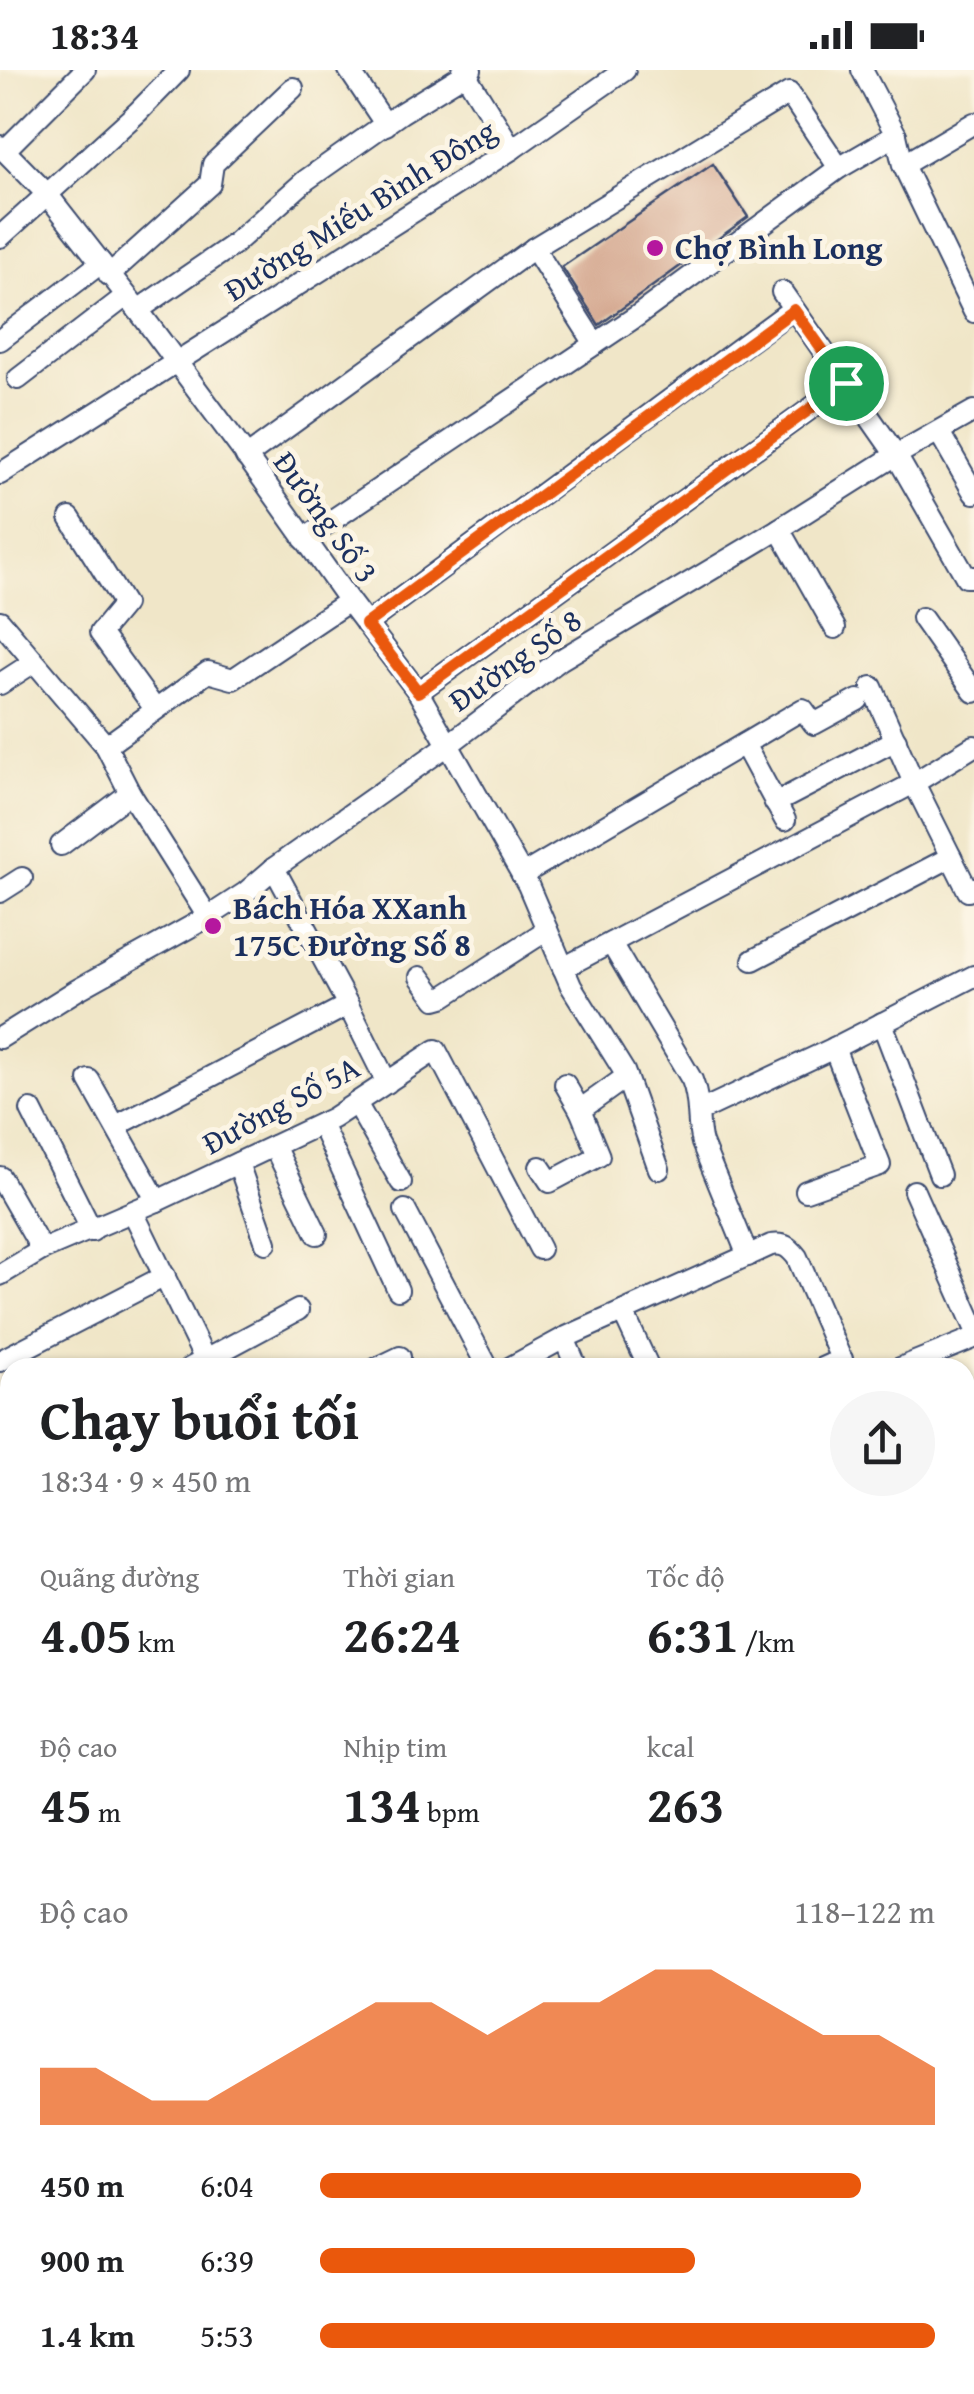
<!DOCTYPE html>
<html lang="vi">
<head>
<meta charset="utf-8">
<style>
	body { margin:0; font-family:"Gentium Book Plus",serif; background:#f6f6f6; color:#202124; height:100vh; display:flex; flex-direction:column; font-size:38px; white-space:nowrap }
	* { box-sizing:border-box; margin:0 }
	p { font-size:32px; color:#757577 }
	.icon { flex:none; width:55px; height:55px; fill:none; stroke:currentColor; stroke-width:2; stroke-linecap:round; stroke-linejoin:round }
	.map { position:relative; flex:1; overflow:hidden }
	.side { position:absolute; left:0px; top:1288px; width:975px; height:1038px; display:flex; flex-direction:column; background:#fff; border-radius:30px 30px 0 0; box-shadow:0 2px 8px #0004 }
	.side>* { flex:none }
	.pin { position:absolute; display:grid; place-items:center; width:85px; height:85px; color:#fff; margin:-42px; border:5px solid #fff; border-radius:50%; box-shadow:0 2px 10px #0007 }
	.round { display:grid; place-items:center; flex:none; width:105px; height:105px; border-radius:52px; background:#f6f6f6 }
	.headline { display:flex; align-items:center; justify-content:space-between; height:170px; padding:0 40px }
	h1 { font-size:55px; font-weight:600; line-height:75px }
	.figures { display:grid; grid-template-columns:repeat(3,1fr); gap:15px; height:170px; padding:10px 40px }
	.figures div { display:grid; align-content:center }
	.figures b { font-size:50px; font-weight:600 }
	.figures small { font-size:28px; font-weight:400 }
	.figures p { font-size:28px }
	.chart { height:280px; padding:20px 40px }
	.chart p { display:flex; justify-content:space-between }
	.chart svg { width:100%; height:180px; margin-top:10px; fill:#ea580c; opacity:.7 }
	ul { padding:0 40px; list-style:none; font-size:32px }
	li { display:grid; grid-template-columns:160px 120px 1fr; align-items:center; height:75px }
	li i { height:25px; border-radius:12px; background:#ea580c }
	.status { display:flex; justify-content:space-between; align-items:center; height:70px; padding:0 50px; background:#fff; direction:ltr }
	.status svg { height:28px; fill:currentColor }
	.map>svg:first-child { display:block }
	.water { fill:#67a5d9; stroke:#416a9c; stroke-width:2.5 }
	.building { fill:#d2a38a }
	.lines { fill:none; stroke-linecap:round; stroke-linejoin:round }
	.minor-casing { stroke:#3b4a6e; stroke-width:24 }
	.minor { stroke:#fff; stroke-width:20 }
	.route-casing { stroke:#fff; stroke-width:20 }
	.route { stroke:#ea580c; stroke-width:12 }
	.poi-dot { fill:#b5179e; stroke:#fcf5e5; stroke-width:4 }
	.labels { text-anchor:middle; stroke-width:10; stroke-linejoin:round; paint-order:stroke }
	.street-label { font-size:32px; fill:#1b2f5e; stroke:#fcf5e5 }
	.poi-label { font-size:32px; font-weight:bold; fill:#1b2f5e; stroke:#fcf5e5; text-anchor:start }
</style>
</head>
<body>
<div class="status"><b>18:34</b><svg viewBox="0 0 49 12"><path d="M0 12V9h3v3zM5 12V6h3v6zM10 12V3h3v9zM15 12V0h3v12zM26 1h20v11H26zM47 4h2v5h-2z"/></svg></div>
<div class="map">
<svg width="974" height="2324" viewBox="0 0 974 2324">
	<rect width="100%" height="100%" fill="#fcf5e5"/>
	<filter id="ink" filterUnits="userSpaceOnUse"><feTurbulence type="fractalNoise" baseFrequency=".01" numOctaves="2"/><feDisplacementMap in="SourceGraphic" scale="20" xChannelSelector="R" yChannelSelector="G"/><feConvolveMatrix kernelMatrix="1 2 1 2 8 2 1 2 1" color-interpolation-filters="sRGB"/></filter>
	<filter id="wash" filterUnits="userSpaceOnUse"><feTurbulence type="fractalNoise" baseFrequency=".0048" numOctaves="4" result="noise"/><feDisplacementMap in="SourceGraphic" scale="40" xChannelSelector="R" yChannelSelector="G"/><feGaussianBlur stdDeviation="2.25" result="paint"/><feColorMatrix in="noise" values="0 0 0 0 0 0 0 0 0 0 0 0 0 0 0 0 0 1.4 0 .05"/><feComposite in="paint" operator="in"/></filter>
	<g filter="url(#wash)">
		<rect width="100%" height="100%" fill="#f0e6c8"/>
		<!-- water -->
		<g class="water">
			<polygon points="965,1990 974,1992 974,2161 965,2162"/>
			<polygon points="10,2075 10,2315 132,2315 118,2324 0,2324 0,2081"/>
			<polygon points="974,2178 974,2296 965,2301 965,2179"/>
			<polygon points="296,2315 424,2315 430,2324 302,2324"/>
			<polygon points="444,2315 585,2315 591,2324 450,2324"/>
			<polygon points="725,2315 943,2315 929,2324 711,2324"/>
		</g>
		<g id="blocks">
			<!-- building -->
			<polygon class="building" points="713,94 748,147 599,255 562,197"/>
		</g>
	</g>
	<g filter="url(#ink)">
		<use href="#blocks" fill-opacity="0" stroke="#3b4a6e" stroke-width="2.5"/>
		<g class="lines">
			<!-- minor casing -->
			<g class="minor-casing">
				<g id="minor">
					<polyline points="349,0 386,55"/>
					<polyline points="463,0 512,79"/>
					<polyline points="862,0 896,65"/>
					<polyline points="0,76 47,124 138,240 242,380 349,531 418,622 528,815 571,916 624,1001 659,1099"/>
					<polyline points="4,81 85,0"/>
					<polyline points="903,95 974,53"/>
					<polyline points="0,167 138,42 179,0"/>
					<polyline points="534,178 595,274"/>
					<polyline points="109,205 210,114 213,94 293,18"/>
					<polyline points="782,222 896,385 966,507 974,507"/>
					<polyline points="138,240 233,175 306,110 401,43 471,0"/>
					<polyline points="0,270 101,193"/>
					<polyline points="18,309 126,226"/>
					<polyline points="939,362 974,423"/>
					<polyline points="246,387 534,178 789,23 839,98"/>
					<polyline points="0,404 512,79 625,0"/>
					<polyline points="70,448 124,534 100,563 155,639"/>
					<polyline points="779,459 835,558"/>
					<polyline points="304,469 637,246 839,98 896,65 903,95 974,242"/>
					<polyline points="922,548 974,622"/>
					<polyline points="0,551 106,676 130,723 208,847"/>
					<polyline points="366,554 793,239"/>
					<polyline points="0,614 34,592"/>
					<polyline points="872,617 914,713 968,821 974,818"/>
					<polyline points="418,622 846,313"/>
					<polyline points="744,674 785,750"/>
					<polyline points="106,676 208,602 233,609 349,531"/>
					<polyline points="775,733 896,670"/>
					<polyline points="61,775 130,723"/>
					<polyline points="274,798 348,935 387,1013"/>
					<polyline points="522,805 803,639 814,654 858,630"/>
					<polyline points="0,822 22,808"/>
					<path d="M611,873L692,1010C701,1032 696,1051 702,1073L748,1186"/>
					<polyline points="753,890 951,787"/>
					<polyline points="563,898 914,713 974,676"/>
					<polyline points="420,907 436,929 443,927 547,860"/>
					<polyline points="882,953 940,1105"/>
					<polyline points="0,968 77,920 208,847 245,823 274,798 448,675 560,590 779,459 896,385 974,341"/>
					<polyline points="89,1010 157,1131"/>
					<polyline points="565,1014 580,1040"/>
					<polyline points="356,1033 401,1112"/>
					<polyline points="31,1040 92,1161"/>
					<polyline points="700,1041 834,978 974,906"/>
					<polyline points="321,1054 398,1220"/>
					<polyline points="116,1056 348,935"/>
					<polyline points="274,1076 317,1164"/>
					<polyline points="238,1093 266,1173"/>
					<polyline points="540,1097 550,1112 599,1086 580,1040 626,1007"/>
					<polyline points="0,1107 42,1180"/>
					<polyline points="806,1121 880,1095 834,978"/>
					<polyline points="914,1121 974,1256"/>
					<polyline points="405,1140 488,1298"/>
					<polyline points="133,1142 209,1298"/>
					<polyline points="0,1205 42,1180 157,1131 333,1048 436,980 540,1179"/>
					<polyline points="623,1242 649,1298"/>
					<polyline points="564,1268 577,1298"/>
					<polyline points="0,1291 165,1206"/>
					<polyline points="190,1298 298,1240"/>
					<polyline points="377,1298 400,1287"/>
					<path d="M509,1298L564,1268L771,1175C784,1173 789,1177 797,1187L845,1298"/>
					<polyline points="822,1298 842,1289"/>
					<polyline points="900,1298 974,1268"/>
					<polyline points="0,1408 10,1402"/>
					<polyline points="965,1499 974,1495"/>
					<polyline points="0,1574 10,1568"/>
					<polyline points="965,1591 974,1619"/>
					<polyline points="0,1686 10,1700"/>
					<polyline points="965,1701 974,1695"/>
					<polyline points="965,1778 974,1772"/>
					<polyline points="965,1824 974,1839"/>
					<polyline points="0,1839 10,1832"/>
					<polyline points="965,1883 974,1877"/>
					<polyline points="622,2315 628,2324"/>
				</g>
			</g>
			<!-- minor -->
			<use href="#minor" class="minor"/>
		</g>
	</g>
	<g class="lines" filter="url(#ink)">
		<!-- route casing -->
		<g class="route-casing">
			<polygon id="route" points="794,240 846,313 418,622 366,554"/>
		</g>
		<!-- route -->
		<use href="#route" class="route"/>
	</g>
	<!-- markers -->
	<g class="poi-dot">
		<circle cx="655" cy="178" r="10"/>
		<circle cx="213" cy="856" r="10"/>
	</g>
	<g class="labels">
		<!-- street labels -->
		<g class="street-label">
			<text transform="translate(360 140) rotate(-32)" y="11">Đường Miếu Bình Đông</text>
			<text transform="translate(326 447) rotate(54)" y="11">Đường Số 3</text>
			<text transform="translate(515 590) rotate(-35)" y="11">Đường Số 8</text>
			<text transform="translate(281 1035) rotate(-28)" y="11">Đường Số 5A</text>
		</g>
		<!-- poi labels -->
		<g class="poi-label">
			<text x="675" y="189">Chợ Bình Long</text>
			<text x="233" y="849">Bách Hóa XXanh<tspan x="233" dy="37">175C Đường Số 8</tspan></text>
		</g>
	</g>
</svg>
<div class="pin" style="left:846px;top:313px;background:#1e9e55"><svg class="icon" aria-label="arrive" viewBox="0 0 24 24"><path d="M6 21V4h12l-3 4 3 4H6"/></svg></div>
<section class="side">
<div class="headline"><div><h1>Chạy buổi tối</h1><p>18:34 · 9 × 450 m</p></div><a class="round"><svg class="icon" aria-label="share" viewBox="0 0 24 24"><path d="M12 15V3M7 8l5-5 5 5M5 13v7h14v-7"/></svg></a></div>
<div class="figures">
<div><p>Quãng đường</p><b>4.05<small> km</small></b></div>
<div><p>Thời gian</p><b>26:24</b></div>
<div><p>Tốc độ</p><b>6:31<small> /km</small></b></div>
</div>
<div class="figures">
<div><p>Độ cao</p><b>45<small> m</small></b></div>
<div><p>Nhịp tim</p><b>134<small> bpm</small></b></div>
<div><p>kcal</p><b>263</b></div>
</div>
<div class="chart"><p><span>Độ cao</span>118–122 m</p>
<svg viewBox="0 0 160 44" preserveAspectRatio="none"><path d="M0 44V30L10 30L20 38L30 38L40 30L50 22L60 14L70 14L80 22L90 14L100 14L110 6L120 6L130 14L140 22L150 22L160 30V44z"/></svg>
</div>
<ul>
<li><b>450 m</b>6:04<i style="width:88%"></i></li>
<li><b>900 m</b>6:39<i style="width:61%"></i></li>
<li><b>1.4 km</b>5:53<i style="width:100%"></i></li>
</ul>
</section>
</div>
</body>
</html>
